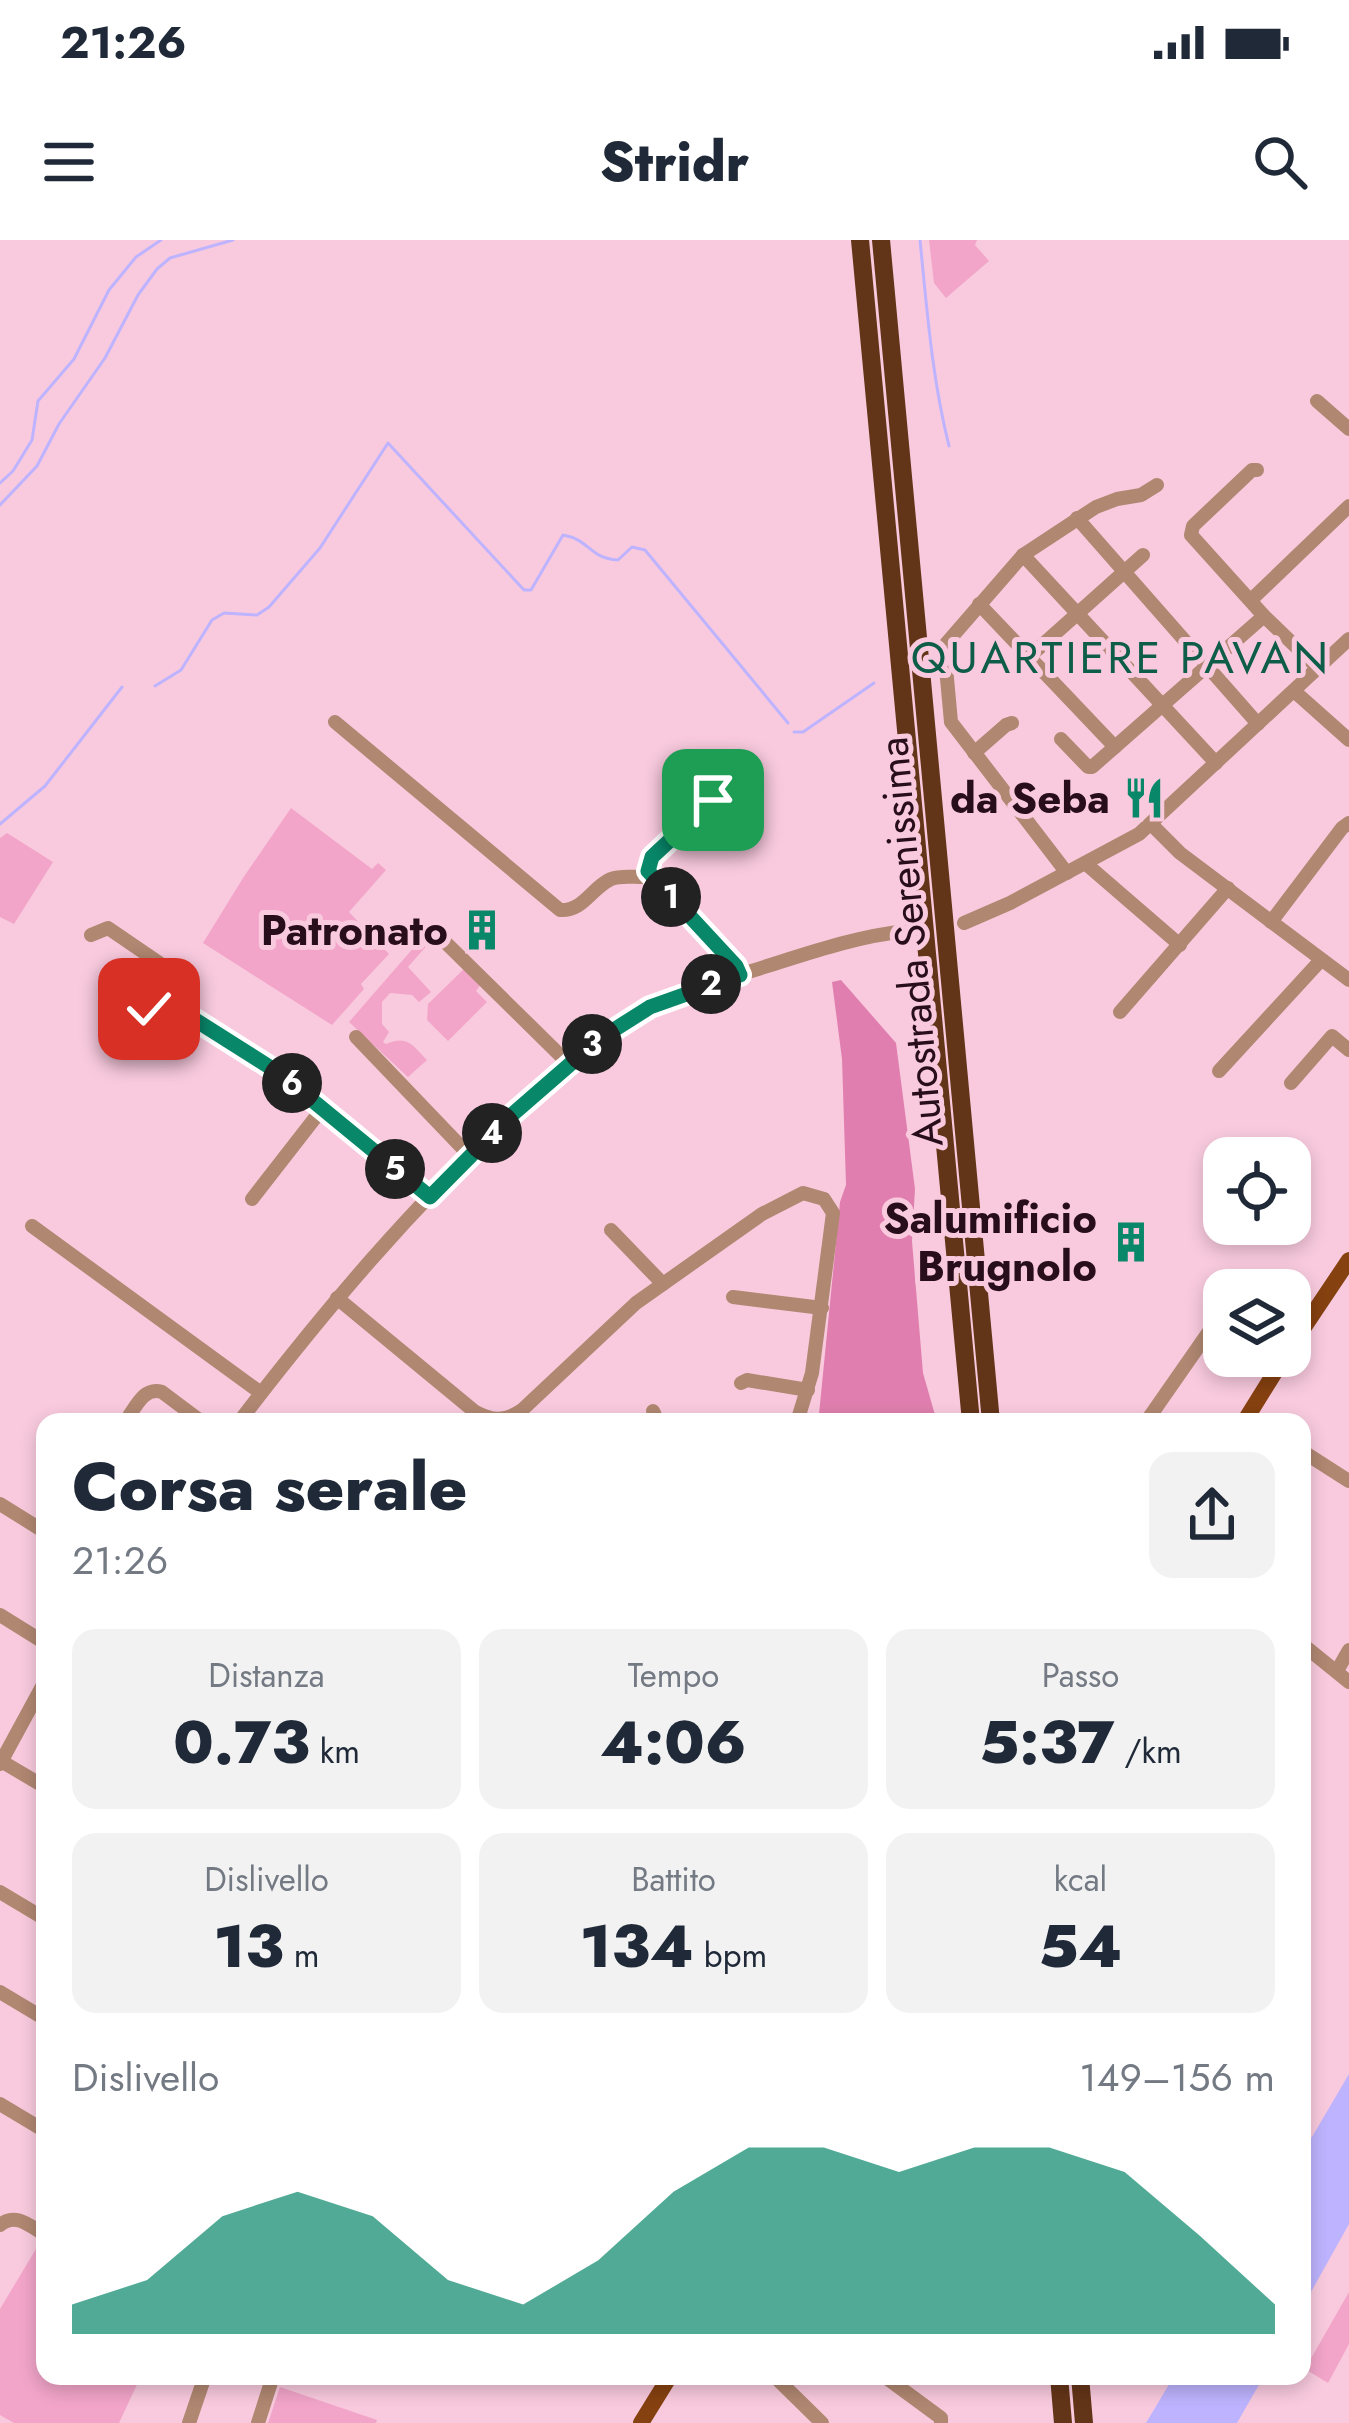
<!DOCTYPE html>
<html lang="it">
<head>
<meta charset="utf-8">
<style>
	body { margin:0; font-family:Jost,sans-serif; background:#f2f2f3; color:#1f2937; height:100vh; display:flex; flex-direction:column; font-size:45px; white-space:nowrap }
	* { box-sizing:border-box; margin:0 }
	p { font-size:39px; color:#747a83 }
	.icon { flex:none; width:66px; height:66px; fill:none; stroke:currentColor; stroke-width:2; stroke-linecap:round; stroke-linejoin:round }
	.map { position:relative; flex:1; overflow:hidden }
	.sheet { position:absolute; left:36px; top:1173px; width:1275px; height:972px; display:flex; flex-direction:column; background:#fff; border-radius:24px; box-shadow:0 6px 18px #0003 }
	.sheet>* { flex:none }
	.fabs { position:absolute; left:1203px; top:897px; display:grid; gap:24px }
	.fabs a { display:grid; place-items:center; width:108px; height:108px; border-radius:24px; background:#fff; box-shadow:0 6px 18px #0003; font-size:60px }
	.pin { position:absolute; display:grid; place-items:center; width:102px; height:102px; color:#fff; margin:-51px; border-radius:24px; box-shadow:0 6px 18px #0006 }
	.km { position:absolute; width:60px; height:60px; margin:-30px; border-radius:50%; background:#222; color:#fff; font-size:33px; line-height:60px; text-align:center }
	.round { display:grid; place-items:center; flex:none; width:126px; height:126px; border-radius:24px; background:#f2f2f3 }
	.overview { display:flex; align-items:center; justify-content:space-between; height:204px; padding:0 36px }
	h1 { font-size:66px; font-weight:800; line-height:90px }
	.figures { display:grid; grid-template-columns:repeat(3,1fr); gap:18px; height:204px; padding:12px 36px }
	.figures div { display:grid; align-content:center; border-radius:24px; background:#f2f2f3; text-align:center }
	.figures b { font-size:60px; font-weight:800 }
	.figures small { font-size:33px; font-weight:400 }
	.figures p { font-size:33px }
	.chart { height:336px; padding:24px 36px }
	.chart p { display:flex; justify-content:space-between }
	.chart svg { width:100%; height:216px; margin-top:12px; fill:#088769; opacity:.7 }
	.status { display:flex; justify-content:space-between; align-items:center; height:84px; padding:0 60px; background:#fff; direction:ltr }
	.status svg { height:33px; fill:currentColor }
	header { display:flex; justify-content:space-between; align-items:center; height:156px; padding:0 36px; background:#fff; font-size:54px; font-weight:800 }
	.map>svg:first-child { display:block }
	.green { fill:#f2a5c9 }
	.forest { fill:#e07faf }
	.water { fill:#beb3fe }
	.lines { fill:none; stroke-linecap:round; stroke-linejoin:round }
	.stream { stroke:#beb3fe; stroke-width:3 }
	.minor { stroke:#b08771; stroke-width:14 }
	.major { stroke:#864110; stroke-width:16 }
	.highway { stroke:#633518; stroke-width:18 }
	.route-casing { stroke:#fff; stroke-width:24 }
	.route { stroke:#088769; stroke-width:15 }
	.labels { text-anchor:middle; stroke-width:10; stroke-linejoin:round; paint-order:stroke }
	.poi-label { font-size:42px; font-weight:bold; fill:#280d1b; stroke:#f9cade; text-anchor:end }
	.street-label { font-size:42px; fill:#280d1b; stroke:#f9cade }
	.neighbourhood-label { font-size:45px; letter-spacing:3px; fill:#0d5d48; stroke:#f9cade }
</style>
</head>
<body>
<div class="status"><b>21:26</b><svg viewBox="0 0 49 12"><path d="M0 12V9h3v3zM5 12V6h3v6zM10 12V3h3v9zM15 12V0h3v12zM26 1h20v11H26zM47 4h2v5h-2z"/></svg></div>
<header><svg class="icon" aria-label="menu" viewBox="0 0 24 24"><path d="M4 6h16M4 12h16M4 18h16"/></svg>Stridr<svg class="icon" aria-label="search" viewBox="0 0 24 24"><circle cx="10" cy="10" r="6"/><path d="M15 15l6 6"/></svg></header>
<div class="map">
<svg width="1349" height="2183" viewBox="0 0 1349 2183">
	<rect width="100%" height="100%" fill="#f9cade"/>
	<!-- green -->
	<g class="green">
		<polygon points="929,0 977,0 975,5 989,21 946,58 934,43"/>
		<polygon points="291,568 372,629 378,623 386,630 349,672 389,714 361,744 364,749 332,785 203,703 243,638"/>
		<polygon points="7,593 53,622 14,684 0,677 0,598"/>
		<path d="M422,698L429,703L408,727L431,752L419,762L412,755L390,753L382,762V784L389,792L383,802L386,804C408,795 412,805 427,820L408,837L349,782Z"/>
		<polygon points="465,728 481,744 476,751 487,762 448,801 427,780 428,764"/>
		<polygon points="36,2009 45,2015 45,2136 141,2136 119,2183 14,2183 0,2175 0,2069"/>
		<polygon points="1349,2052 1349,2104 1328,2143 1305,2129"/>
		<polygon points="280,2147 377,2180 376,2183 268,2183"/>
	</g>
	<!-- forest -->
	<polygon class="forest" points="841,740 896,803 915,949 912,1001 923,1133 937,1182 815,1182 819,1174 840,962 846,945 842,819 832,742"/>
	<!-- water -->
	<g class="water">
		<polygon points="1349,1834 1349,1984 1302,2068 1302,1914"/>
		<polygon points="1174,2136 1264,2136 1237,2183 1146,2183"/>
	</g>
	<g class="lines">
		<!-- stream -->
		<g class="stream">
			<path d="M920,0C927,70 932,138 949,206"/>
			<polyline points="0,243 13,231 32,200 38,161 74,119 109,50 136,17 161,0"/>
			<polyline points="0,265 37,226 59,184 105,118 138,55 157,29 170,18 233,0"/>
			<path d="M155,446L181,430L212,380L224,373L257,375L269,367L320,308L388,203L524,350H531L563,295C591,300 588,318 618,320L632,307L645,310L788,483"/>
			<polyline points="794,492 803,492 874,443"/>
			<polyline points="0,584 45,546 122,447"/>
		</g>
		<!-- minor -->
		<g class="minor">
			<polyline points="1317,161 1349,189"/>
			<polyline points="1257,230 1252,230 1193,286 1191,295 1264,376 1318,428"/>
			<polyline points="1077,278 1258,484"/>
			<polyline points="1023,315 1216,523"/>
			<polyline points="1251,360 1349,266"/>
			<polyline points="979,364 1115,507"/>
			<polyline points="1030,416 1143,315"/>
			<polyline points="1294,451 1349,500"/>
			<path d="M335,482L560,670C584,671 591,648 611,639C624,634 639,639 651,636"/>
			<polyline points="1061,499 1088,527 1092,527 1264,376"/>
			<polyline points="974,513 1006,485 1012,483"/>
			<path d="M719,553C699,576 654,604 648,631L736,726L739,735"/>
			<polyline points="1151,584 1180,613 1349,740"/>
			<polyline points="1085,623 1180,705"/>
			<polyline points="1067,633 951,482 944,406 1023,315 1096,267 1117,259 1141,255 1157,245"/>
			<polyline points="1271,682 1342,588 1349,583"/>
			<polyline points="964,683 1010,663 1139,594 1349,399"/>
			<polyline points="91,695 108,688 171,731 159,757 279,833 429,957"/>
			<polyline points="444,701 568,823"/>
			<polyline points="1120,772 1228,648"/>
			<polyline points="356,797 469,915"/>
			<polyline points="1219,831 1321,720"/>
			<polyline points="1291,843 1332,796 1349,810"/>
			<polyline points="252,959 322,869"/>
			<polyline points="32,986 261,1153"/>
			<polyline points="611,990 663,1044"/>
			<polyline points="733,1057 822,1068"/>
			<path d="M337,1058L474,1171C492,1181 505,1182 522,1170L636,1063L762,974L803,953L824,959L833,973L812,1133L797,1182"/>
			<polyline points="741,1143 747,1140 808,1150"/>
			<polyline points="653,1171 658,1182"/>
			<path d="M125,1182C135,1169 143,1146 162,1152L202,1182"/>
			<path d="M239,1182C324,1071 414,964 517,870C558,833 597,796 646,769C677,752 714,743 748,732C801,716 851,697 906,691"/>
			<polyline points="1146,1182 1224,1070"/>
			<polyline points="1302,1211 1349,1241"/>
			<polyline points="0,1264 45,1292"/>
			<polyline points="0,1375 45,1403"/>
			<polyline points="1302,1404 1349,1442"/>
			<polyline points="1337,1431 1349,1410"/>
			<polyline points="1,1521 45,1547"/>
			<polyline points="0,1524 45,1441"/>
			<polyline points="0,1652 45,1679"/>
			<polyline points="0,1752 45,1779"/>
			<polyline points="0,1864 45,1891"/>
			<path d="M0,1985C16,1972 30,1986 45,1995"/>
			<polyline points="774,2136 822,2183"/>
			<polyline points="884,2136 941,2178 941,2183"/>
			<polyline points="189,2183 205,2136"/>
			<polyline points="258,2183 273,2136"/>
		</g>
		<!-- major -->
		<g class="major">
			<polyline points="1290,1108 1349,1020"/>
			<polyline points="1244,1182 1285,1116"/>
			<polyline points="641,2183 670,2136"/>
		</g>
		<!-- highway -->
		<g class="highway">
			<polyline points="860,0 971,1182"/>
			<polyline points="881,0 991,1182"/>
			<polyline points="1059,2136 1063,2183"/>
			<polyline points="1080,2136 1084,2183"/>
		</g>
	</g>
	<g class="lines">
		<!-- route casing -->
		<g class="route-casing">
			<polyline id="route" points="149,769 159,757 279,833 430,957 507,879 598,800 650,767 740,735 736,726 648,631 652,617 713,560"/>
		</g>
		<!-- route -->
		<use href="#route" class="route"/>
	</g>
	<!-- icons -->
	<defs>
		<g id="restaurant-bare" transform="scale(3.24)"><path d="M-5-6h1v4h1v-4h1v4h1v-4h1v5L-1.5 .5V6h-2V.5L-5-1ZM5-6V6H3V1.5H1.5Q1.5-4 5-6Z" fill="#088769" stroke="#f9cade" stroke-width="2.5" paint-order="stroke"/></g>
		<g id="building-bare" transform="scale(3.24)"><path d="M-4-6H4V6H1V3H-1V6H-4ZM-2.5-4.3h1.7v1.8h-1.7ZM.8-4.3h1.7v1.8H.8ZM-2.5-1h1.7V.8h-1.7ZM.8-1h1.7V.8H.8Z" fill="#088769" stroke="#f9cade" stroke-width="2.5" paint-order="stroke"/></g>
	</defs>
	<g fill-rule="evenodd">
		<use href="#restaurant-bare" x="1144" y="558"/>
		<use href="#building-bare" x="482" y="690"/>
		<use href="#building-bare" x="1131" y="1002"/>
	</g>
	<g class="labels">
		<!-- poi labels -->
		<g class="poi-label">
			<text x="1110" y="573">da Seba</text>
			<text x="448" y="705">Patronato</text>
			<text x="1097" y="993">Salumificio<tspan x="1097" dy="48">Brugnolo</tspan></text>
		</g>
		<!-- street labels -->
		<g class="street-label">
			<text transform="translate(910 702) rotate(-95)" y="15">Autostrada Serenissima</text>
		</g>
		<!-- neighbourhood labels -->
		<g class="neighbourhood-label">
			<text x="1121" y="433">QUARTIERE PAVAN</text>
		</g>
	</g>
</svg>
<div class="fabs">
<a><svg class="icon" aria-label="locate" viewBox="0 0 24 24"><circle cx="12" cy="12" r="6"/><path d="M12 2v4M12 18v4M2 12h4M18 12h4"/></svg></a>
<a><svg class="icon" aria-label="layers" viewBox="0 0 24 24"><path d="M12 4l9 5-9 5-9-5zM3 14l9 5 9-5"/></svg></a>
</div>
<div class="pin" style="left:713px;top:560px;background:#1e9e55"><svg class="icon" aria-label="arrive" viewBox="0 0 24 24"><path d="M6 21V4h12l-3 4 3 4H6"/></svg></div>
<div class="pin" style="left:149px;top:769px;background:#d93025"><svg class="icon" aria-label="check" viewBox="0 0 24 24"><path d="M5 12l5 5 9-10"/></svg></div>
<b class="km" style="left:671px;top:657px">1</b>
<b class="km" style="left:711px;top:744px">2</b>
<b class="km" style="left:592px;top:804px">3</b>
<b class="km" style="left:492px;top:893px">4</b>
<b class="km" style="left:395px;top:929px">5</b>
<b class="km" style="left:292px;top:843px">6</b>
<section class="sheet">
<div class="overview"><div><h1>Corsa serale</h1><p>21:26</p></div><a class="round"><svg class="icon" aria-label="share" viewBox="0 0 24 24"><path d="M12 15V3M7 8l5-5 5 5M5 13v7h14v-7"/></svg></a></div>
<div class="figures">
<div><p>Distanza</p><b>0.73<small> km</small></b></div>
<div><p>Tempo</p><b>4:06</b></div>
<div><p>Passo</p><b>5:37<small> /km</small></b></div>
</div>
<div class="figures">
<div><p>Dislivello</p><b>13<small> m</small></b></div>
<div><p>Battito</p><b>134<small> bpm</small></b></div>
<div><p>kcal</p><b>54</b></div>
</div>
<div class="chart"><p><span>Dislivello</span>149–156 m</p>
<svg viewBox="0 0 160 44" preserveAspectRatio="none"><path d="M0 44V38L10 33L20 20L30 15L40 20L50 33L60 38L70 29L80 15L90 6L100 6L110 11L120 6L130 6L140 11L150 24L160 38V44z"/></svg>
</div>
</section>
</div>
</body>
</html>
